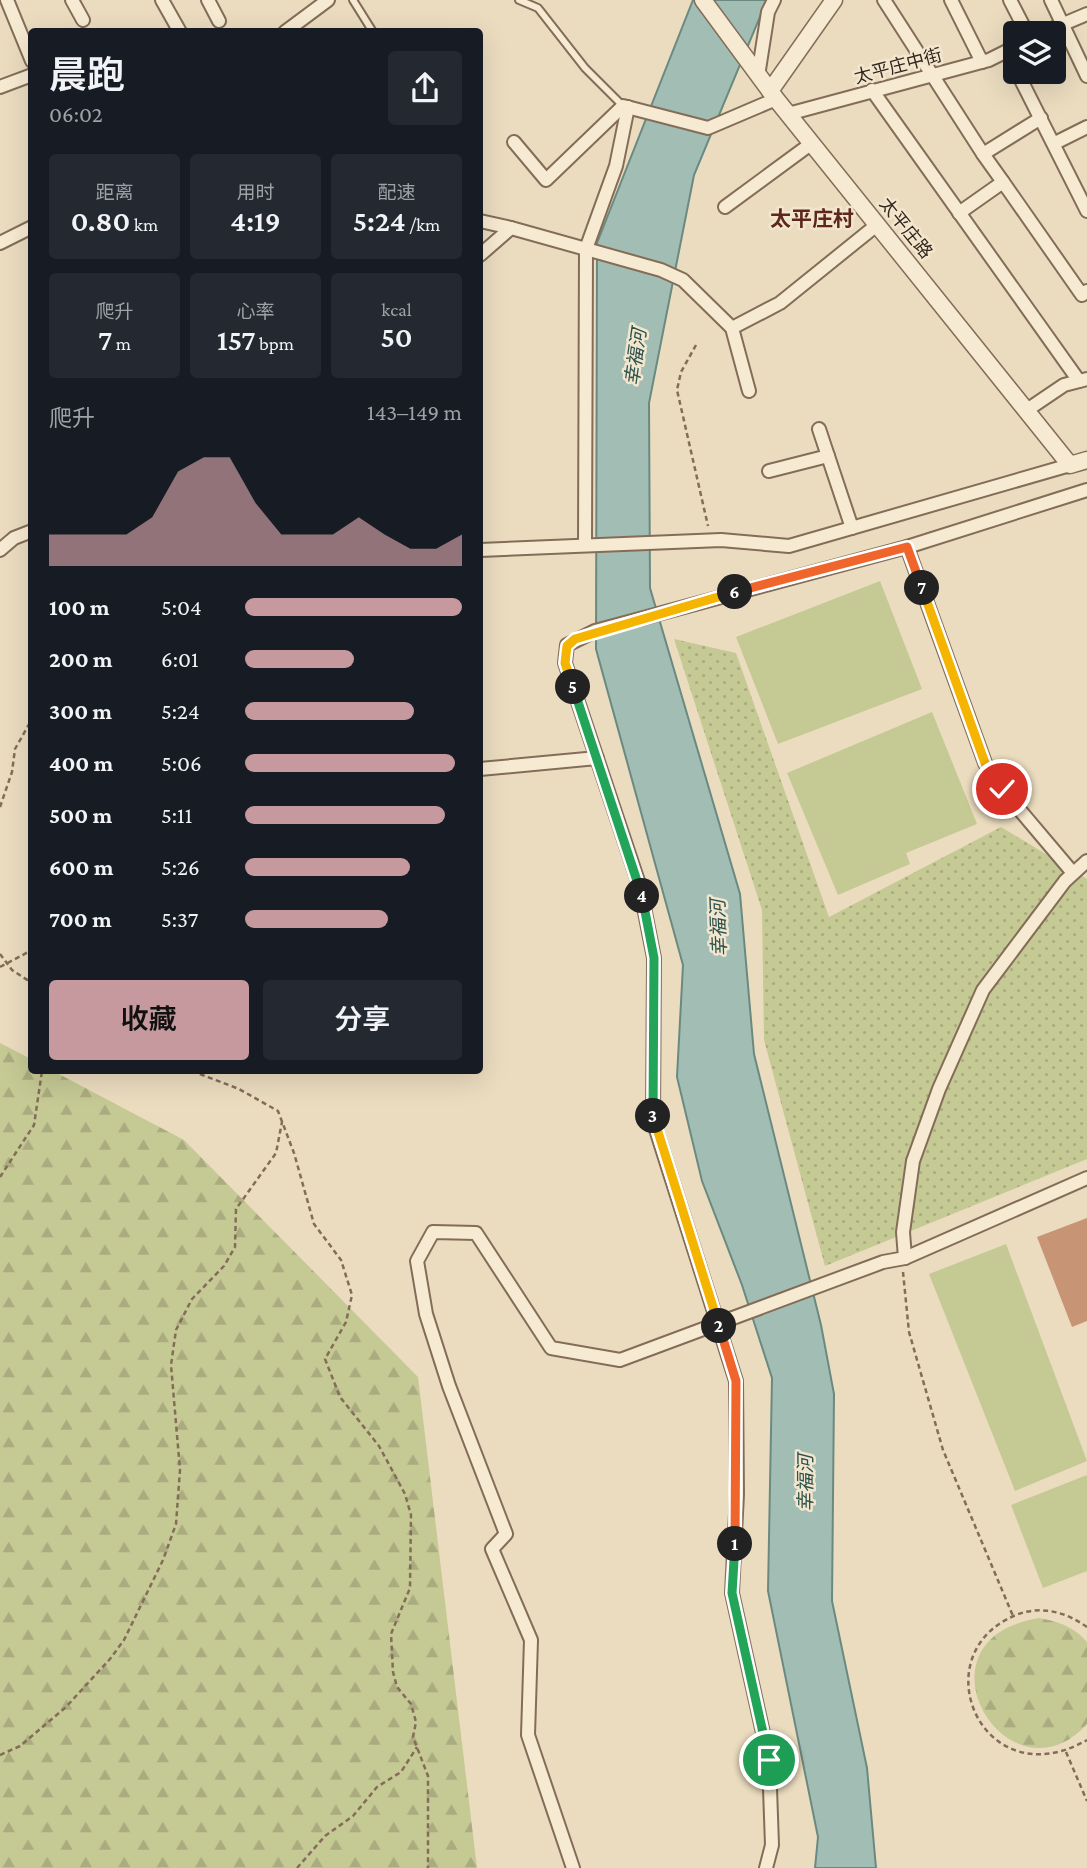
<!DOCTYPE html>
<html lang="zh">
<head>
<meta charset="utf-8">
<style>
	body { margin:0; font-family:"Crimson Pro","Noto Sans SC",serif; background:#242831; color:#f1f3f6; height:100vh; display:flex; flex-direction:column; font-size:26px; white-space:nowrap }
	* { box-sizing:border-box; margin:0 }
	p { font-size:23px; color:#9ea1a6 }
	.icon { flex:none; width:38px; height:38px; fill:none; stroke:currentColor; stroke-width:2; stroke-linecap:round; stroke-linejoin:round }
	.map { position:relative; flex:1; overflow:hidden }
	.details { position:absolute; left:28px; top:28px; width:455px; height:1046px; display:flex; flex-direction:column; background:#171b24; border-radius:7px; box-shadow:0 7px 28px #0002 }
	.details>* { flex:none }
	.tools { position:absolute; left:1003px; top:21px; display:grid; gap:14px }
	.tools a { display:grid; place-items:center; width:63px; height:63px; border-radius:7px; background:#171b24; box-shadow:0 7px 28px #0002; font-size:35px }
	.pin { position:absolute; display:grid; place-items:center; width:60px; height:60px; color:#fff; margin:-30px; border:4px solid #fff; border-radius:50%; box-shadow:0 2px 7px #0007 }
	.km { position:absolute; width:35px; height:35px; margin:-18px; border-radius:50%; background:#222; color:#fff; font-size:19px; line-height:35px; text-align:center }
	.round { display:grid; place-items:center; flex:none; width:74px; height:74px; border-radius:7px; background:#242831 }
	.overview { display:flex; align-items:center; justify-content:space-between; height:119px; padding:0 21px }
	h1 { font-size:38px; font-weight:600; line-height:52px }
	.metrics { display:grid; grid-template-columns:repeat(3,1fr); gap:10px; height:119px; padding:7px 21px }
	.metrics div { display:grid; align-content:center; border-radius:7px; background:#242831; text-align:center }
	.metrics b { font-size:30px; font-weight:600 }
	.metrics small { font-size:19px; font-weight:400 }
	.metrics p { font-size:19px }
	.chart { height:196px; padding:14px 21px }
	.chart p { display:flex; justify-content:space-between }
	.chart svg { width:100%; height:126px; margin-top:7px; fill:#c5999d; opacity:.7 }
	.action { display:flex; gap:14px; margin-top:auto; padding:14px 21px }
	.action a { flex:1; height:80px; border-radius:7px; background:#c5999d; color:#111; font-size:28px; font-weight:600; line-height:80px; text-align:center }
	.action a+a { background:#242831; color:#f1f3f6 }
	ul { padding:0 21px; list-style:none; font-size:23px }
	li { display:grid; grid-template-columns:112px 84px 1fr; align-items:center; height:52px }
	li i { height:18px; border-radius:9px; background:#c5999d }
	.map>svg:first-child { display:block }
	.grass { fill:#c5c994 }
	.forest { fill:url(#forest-firs) }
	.park { fill:url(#park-dots) }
	.water { fill:#a2bdb4; stroke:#6a8a81; stroke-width:2 }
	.building { fill:#c89476 }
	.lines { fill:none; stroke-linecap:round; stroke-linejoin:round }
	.service-casing { stroke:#836d58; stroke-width:10 }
	.minor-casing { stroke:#836d58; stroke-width:16 }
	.tertiary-casing { stroke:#836d58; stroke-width:19 }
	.path { stroke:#836d58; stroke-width:2.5; stroke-dasharray:5 3.5; stroke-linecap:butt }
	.service { stroke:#f7ead2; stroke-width:6 }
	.minor { stroke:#f7ead2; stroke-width:12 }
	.tertiary { stroke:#f7ead2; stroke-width:16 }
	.split-1-casing { stroke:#fff; stroke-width:14 }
	.split-2-casing { stroke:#fff; stroke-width:14 }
	.split-3-casing { stroke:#fff; stroke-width:14 }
	.split-4-casing { stroke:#fff; stroke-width:14 }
	.split-5-casing { stroke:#fff; stroke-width:14 }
	.split-6-casing { stroke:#fff; stroke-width:14 }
	.split-7-casing { stroke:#fff; stroke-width:14 }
	.split-8-casing { stroke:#fff; stroke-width:14 }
	.split-1 { stroke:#22a559; stroke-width:9 }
	.split-2 { stroke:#f0652b; stroke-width:9 }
	.split-3 { stroke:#f5b400; stroke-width:9 }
	.split-4 { stroke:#22a559; stroke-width:9 }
	.split-5 { stroke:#22a559; stroke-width:9 }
	.split-6 { stroke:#f5b400; stroke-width:9 }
	.split-7 { stroke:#f0652b; stroke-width:9 }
	.split-8 { stroke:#f5b400; stroke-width:9 }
	.labels { text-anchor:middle; stroke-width:5; stroke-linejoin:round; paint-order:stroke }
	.street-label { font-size:18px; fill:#33261c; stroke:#f3e6ce }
	.water-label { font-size:19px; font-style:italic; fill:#2c524e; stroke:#f3e6ce }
	.quarter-label { font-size:21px; font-weight:bold; fill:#5e271e; stroke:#f3e6ce }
</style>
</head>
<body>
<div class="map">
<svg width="1087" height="1868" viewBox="0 0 1087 1868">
	<defs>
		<pattern id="forest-firs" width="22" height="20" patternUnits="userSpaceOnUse" patternTransform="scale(1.75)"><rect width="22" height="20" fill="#c5c994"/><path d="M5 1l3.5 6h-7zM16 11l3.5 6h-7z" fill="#aaac7f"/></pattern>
		<pattern id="park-dots" width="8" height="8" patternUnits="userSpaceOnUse" patternTransform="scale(1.75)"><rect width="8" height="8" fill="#c5c994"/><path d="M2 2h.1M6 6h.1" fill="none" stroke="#aaac7f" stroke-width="1.8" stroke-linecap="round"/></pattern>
	</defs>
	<rect width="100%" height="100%" fill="#ebdcbf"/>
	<!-- grass -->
	<g class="grass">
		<polygon points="880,581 922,689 778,744 736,637"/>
		<polygon points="932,712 977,824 906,853 910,864 838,895 787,773"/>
		<polygon points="1006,1244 1087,1461 1015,1491 929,1274"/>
		<polygon points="1087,1475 1087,1571 1043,1588 1011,1505"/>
	</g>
	<!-- forest -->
	<g class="forest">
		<polygon points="0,1043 31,1059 32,1071 53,1071 184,1140 418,1377 477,1868 0,1868"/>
		<path d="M1039,1618C1059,1622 1073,1626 1087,1642V1724C1009,1810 905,1640 1039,1618Z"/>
	</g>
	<!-- park -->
	<polygon class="park" points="674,639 736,653 829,917 1001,827 1087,879 1087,1159 825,1266 764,1040 762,910"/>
	<!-- water -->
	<polygon class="water" points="693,0 767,0 694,175 649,403 650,588 740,894 754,1054 821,1325 834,1394 832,1601 867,1768 876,1868 815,1868 818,1837 768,1591 772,1378 742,1285 702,1181 677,1077 683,965 596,649 597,243"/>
	<!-- building -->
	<polygon class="building" points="1087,1218 1087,1321 1072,1327 1037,1237"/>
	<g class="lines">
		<!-- service casing -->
		<g class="service-casing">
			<g id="service">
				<polyline points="353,0 373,32"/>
				<polyline points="519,0 538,8 585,68 623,106"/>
			</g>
		</g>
		<!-- minor casing -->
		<g class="minor-casing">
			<g id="minor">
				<polyline points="7,0 32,61"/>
				<polyline points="72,0 83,20"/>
				<polyline points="162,0 180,32"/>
				<polyline points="208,0 219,21"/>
				<polyline points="884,0 983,154 1041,118"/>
				<polyline points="951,0 982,62"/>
				<polyline points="1010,0 1027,33"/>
				<polyline points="1051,0 1087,76"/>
				<polyline points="285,32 328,0"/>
				<polyline points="1042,33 1087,14"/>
				<polyline points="1017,72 1087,211"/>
				<polyline points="758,76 768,12 774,0"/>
				<polyline points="0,87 32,75"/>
				<polyline points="872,90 1079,381"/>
				<polyline points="788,114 989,60 1015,47"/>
				<polyline points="514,142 546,180 623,106 708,128 776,99"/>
				<polyline points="1055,143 1087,127"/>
				<polyline points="1003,182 1082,295 1087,291"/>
				<polyline points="725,207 812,143"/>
				<polyline points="959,213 1003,182 983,154"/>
				<polyline points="480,221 511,228"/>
				<polyline points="0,243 32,227"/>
				<polyline points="480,255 511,228 661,270 683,280 732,328 749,391"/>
				<polyline points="732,328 780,303 878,224"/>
				<polyline points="1027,410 1064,385 1087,379"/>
				<polyline points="819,429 852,528"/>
				<polyline points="769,471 828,456"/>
				<polyline points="585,545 586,249 616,166 628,107"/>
				<polyline points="907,547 985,763 1002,789 1073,873"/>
				<polyline points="0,550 14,538 32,531"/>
				<polyline points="480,550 721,540 789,546 1070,465"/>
				<polyline points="480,769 597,758"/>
				<polyline points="905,1258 903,1232 913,1161 939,1089 983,990 1065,881 1087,861"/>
				<polyline points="573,1868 528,1735 531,1640 492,1549 506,1534 449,1386 426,1314 417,1261 433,1232 476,1233 551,1348 620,1360 883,1262 905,1258 1087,1178"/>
				<polyline points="766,1868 772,1845 769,1760 732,1593 737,1494 736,1381 653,1120 654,958 640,887 565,663 567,645 595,631 907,547 1087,490"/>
			</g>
		</g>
		<!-- tertiary casing -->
		<g class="tertiary-casing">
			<g id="tertiary">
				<polyline points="703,0 776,99 1070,465 1087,460"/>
				<polyline points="770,91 834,0"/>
			</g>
		</g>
		<!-- path -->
		<g class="path">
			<polyline points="696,345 681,372 677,390 708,526"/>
			<polyline points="0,807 12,772 15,749 32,719"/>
			<polyline points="0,954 12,970 32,983"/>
			<polyline points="0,967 32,950"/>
			<polyline points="192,1071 239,1089 278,1111 294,1153 314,1224 341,1260 352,1295 346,1322 325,1359 340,1397 379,1446 405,1494 411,1515 410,1588 391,1634 393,1672 397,1687 411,1704 416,1722 413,1737 428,1776 428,1868"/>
			<polyline points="0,1177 34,1125 42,1071"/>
			<polyline points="903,1272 909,1332 943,1450 1013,1616"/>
			<path d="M1087,1627C1066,1612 1041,1605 1016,1615C920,1654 982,1800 1087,1740"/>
			<polyline points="1066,1752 1087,1801"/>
			<polyline points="0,1755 20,1746 66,1707 110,1659 124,1640 163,1560 176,1524 180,1470 171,1365 176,1330 192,1299 224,1266 235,1247 236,1209 276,1153 282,1122"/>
			<polyline points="297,1868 325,1836 353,1816 377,1787 401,1772 417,1747"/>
		</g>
		<!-- service -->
		<use href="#service" class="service"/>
		<!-- minor -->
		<use href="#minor" class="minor"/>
		<!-- tertiary -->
		<use href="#tertiary" class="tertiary"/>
	</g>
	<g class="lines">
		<!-- split-1 casing -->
		<g class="split-1-casing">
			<polyline id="split-1" points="735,1544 732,1593 769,1760"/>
		</g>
		<!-- split-2 casing -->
		<g class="split-2-casing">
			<polyline id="split-2" points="719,1326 736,1381 735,1544"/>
		</g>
		<!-- split-3 casing -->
		<g class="split-3-casing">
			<polyline id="split-3" points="653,1116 719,1326"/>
		</g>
		<!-- split-4 casing -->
		<g class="split-4-casing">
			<polyline id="split-4" points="642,896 654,958 653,1116"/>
		</g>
		<!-- split-5 casing -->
		<g class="split-5-casing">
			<polyline id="split-5" points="573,687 642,896"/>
		</g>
		<!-- split-6 casing -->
		<g class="split-6-casing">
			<polyline id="split-6" points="573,687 565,663 567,646 575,639 735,592"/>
		</g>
		<!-- split-7 casing -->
		<g class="split-7-casing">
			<polyline id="split-7" points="735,592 907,547 922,588"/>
		</g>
		<!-- split-8 casing -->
		<g class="split-8-casing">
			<polyline id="split-8" points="922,588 985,763 1002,789"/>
		</g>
		<!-- split-1 -->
		<use href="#split-1" class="split-1"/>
		<!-- split-2 -->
		<use href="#split-2" class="split-2"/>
		<!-- split-3 -->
		<use href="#split-3" class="split-3"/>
		<!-- split-4 -->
		<use href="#split-4" class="split-4"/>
		<!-- split-5 -->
		<use href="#split-5" class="split-5"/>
		<!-- split-6 -->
		<use href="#split-6" class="split-6"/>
		<!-- split-7 -->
		<use href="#split-7" class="split-7"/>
		<!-- split-8 -->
		<use href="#split-8" class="split-8"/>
	</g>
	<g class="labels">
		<!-- street labels -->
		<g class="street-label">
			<text transform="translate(898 66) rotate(-15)" y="6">太平庄中街</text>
			<text transform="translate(906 228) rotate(51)" y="6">太平庄路</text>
		</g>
		<!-- water labels -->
		<g class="water-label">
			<text transform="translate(635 357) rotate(-82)" y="7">幸福河</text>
			<text transform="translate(718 928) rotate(-92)" y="7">幸福河</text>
			<text transform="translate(805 1483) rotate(-90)" y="7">幸福河</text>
		</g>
		<!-- quarter labels -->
		<g class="quarter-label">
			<text x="812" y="226">太平庄村</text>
		</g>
	</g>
</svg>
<div class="tools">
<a><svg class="icon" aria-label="layers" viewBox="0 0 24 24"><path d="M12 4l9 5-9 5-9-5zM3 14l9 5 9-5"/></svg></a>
</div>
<div class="pin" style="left:769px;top:1760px;background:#1e9e55"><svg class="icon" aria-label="arrive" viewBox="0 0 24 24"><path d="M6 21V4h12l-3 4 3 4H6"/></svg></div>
<div class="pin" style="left:1002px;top:789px;background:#d93025"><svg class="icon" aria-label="check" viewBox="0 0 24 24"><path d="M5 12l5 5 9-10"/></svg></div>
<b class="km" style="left:735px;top:1544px">1</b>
<b class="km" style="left:719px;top:1326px">2</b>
<b class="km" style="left:653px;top:1116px">3</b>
<b class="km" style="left:642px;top:896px">4</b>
<b class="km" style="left:573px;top:687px">5</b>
<b class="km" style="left:735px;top:592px">6</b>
<b class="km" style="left:922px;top:588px">7</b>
<section class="details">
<div class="overview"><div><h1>晨跑</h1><p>06:02</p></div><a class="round"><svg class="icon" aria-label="share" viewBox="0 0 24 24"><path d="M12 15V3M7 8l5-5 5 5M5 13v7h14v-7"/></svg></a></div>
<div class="metrics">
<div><p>距离</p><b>0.80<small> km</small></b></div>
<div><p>用时</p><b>4:19</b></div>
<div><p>配速</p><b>5:24<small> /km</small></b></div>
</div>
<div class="metrics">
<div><p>爬升</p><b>7<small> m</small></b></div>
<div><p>心率</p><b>157<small> bpm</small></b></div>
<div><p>kcal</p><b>50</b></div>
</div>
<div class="chart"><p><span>爬升</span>143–149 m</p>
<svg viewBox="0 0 160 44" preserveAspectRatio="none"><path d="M0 44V33L10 33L20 33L30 33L40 27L50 11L60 6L70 6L80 22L90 33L100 33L110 33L120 27L130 33L140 38L150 38L160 33V44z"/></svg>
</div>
<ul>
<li><b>100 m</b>5:04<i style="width:100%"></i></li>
<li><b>200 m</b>6:01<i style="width:50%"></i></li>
<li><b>300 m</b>5:24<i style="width:78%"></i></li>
<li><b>400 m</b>5:06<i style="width:97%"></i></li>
<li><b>500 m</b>5:11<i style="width:92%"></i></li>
<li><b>600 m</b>5:26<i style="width:76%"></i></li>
<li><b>700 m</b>5:37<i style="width:66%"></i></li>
</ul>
<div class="action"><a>收藏</a><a>分享</a></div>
</section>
</div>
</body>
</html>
